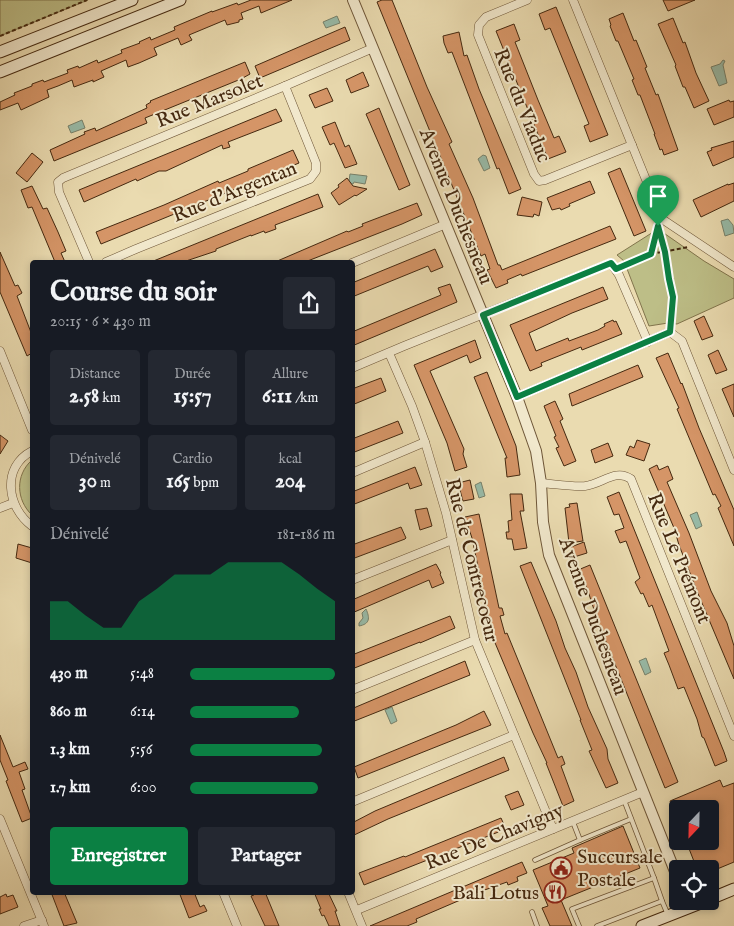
<!DOCTYPE html>
<html lang="fr">
<head>
<meta charset="utf-8">
<style>
	body { margin:0; font-family:"IM FELL English",serif; background:#242831; color:#f1f3f6; height:100vh; display:flex; flex-direction:column; font-size:19px; white-space:nowrap }
	* { box-sizing:border-box; margin:0 }
	p { font-size:16px; color:#9ea1a6 }
	.icon { flex:none; width:28px; height:28px; fill:none; stroke:currentColor; stroke-width:2; stroke-linecap:round; stroke-linejoin:round }
	.map { position:relative; flex:1; overflow:hidden }
	.sheet { position:absolute; left:30px; top:260px; width:325px; height:635px; display:flex; flex-direction:column; background:#171b24; border-radius:5px; box-shadow:0 2px 8px #0003 }
	.sheet>* { flex:none }
	.needle { width:32px; rotate:202deg }
	.fabs { position:absolute; left:669px; top:800px; display:grid; gap:10px }
	.fabs a { display:grid; place-items:center; width:50px; height:50px; border-radius:5px; background:#171b24; box-shadow:0 2px 8px #0003; font-size:25px }
	.pin { position:absolute; display:grid; place-items:center; width:42px; height:42px; color:#fff; margin:-51px -21px; border-radius:50% 50% 50% 0; rotate:-45deg; box-shadow:0 0 5px #0007 }
	.pin .icon { rotate:45deg }
	.round { display:grid; place-items:center; flex:none; width:52px; height:52px; border-radius:5px; background:#242831 }
	.head { display:flex; align-items:center; justify-content:space-between; height:85px; padding:0 20px }
	h1 { font-size:28px; font-weight:700; line-height:38px }
	.stats { display:grid; grid-template-columns:repeat(3,1fr); gap:8px; height:85px; padding:5px 20px }
	.stats div { display:grid; align-content:center; border-radius:5px; background:#242831; text-align:center }
	.stats b { font-size:21px; font-weight:700 }
	.stats small { font-size:14px; font-weight:400 }
	.stats p { font-size:14px }
	.chart { height:140px; padding:10px 20px }
	.chart p { display:flex; justify-content:space-between }
	.chart svg { width:100%; height:90px; margin-top:5px; fill:#0b8043; opacity:.7 }
	.action { display:flex; gap:10px; margin-top:auto; padding:10px 20px }
	.action a { flex:1; height:58px; border-radius:5px; background:#0b8043; color:#fff; font-size:20px; font-weight:700; line-height:58px; text-align:center }
	.action a+a { background:#242831; color:#f1f3f6 }
	ul { padding:0 20px; list-style:none; font-size:16px }
	li { display:grid; grid-template-columns:80px 60px 1fr; align-items:center; height:38px }
	li i { height:12px; border-radius:6px; background:#0b8043 }
	.map>svg:first-child { display:block }
	.green { fill:#bdbe87; stroke:#81744c }
	.water { fill:#98bba8; stroke:#77816b }
	.building { fill:#d59567; stroke:#452910 }
	.lines { fill:none; stroke-linecap:round; stroke-linejoin:round }
	.service-casing { stroke:#6e5638; stroke-width:5.5 }
	.minor-casing { stroke:#6e5638; stroke-width:9 }
	.tertiary-casing { stroke:#6e5638; stroke-width:12 }
	.secondary-casing { stroke:#452910; stroke-width:13 }
	.path { stroke:#452910; stroke-width:2; stroke-dasharray:4 2.5; stroke-linecap:butt }
	.service { stroke:#f1e8cc; stroke-width:4 }
	.minor { stroke:#f1e8cc; stroke-width:8 }
	.tertiary { stroke:#f1e8cc; stroke-width:10 }
	.secondary { stroke:#f1e8cc; stroke-width:11 }
	.route-casing { stroke:#fff; stroke-width:10 }
	.route { stroke:#0b8043; stroke-width:6 }
	.labels { text-anchor:middle; stroke-width:4; stroke-linejoin:round; paint-order:stroke }
	.street-label { font-size:20px; fill:#452910; stroke:#f1e8cc }
	.poi-label { font-size:20px; fill:#452910; stroke:#f1e8cc; text-anchor:start }
</style>
</head>
<body>
<div class="map">
<svg width="734" height="926" viewBox="0 0 734 926">
	<rect width="100%" height="100%" fill="#eadbb0"/>
	<filter id="stains"><feTurbulence type="fractalNoise" baseFrequency=".004" numOctaves="4"/><feColorMatrix values="0 0 0 0 .2 0 0 0 0 .09 0 0 0 0 .02 0 0 0 .5 -.17"/></filter>
	<radialGradient id="worn" r=".72"><stop offset=".6" stop-color="#630" stop-opacity="0"/><stop offset="1" stop-color="#630" stop-opacity=".3"/></radialGradient>
	<!-- green -->
	<g class="green">
		<polygon points="0,0 88,0 0,36"/>
		<polygon points="658,229 704,261 734,279 734,298 677,324 668,323 649,326 624,261 617,255"/>
		<path d="M32,460V515C16,500 15,475 32,460Z"/>
	</g>
	<!-- water -->
	<g class="water">
		<polygon points="337,16 340,23 326,28 323,22"/>
		<polygon points="723,60 725,61 723,65 727,83 719,86 711,67 720,64"/>
		<polygon points="82,120 85,128 71,133 68,126"/>
		<polygon points="483,155 486,156 490,168 484,171 478,159"/>
		<polygon points="350,174 367,176 365,184 354,182 353,184 351,184 349,181"/>
		<polygon points="728,219 733,225 734,233 725,236 721,221"/>
		<polygon points="481,482 485,496 479,498 475,485"/>
		<polygon points="697,512 702,526 696,529 690,515"/>
		<path d="M366,609C370,618 370,624 359,626V623L363,618L362,613Z"/>
		<polygon points="646,658 651,672 645,675 639,661"/>
		<polygon points="392,707 397,721 391,724 385,710"/>
	</g>
	<!-- building -->
	<g class="building">
		<polygon points="251,0 292,0 261,13 259,6 241,13 243,19 239,20 239,22 227,25 225,20 189,35 192,40 181,45 178,38 154,48 157,55 139,63 128,67 126,60 101,71 104,77 93,82 93,80 74,87 72,80 58,86 47,90 49,97 21,110 18,103 0,110 0,102 15,95 14,93 32,86 32,84 43,80 44,82 68,73 67,70 78,66 79,68 97,60 98,63 122,53 121,50 140,43 139,42 150,37 151,40 175,30 174,27 212,11 212,12 237,3 238,5"/>
		<polygon points="382,0 392,0 427,87 452,142 449,144 473,198 498,265 500,265 502,270 610,226 616,239 522,276 521,274 507,280 508,283 496,288 487,270 490,269 485,254 481,256 377,2"/>
		<polygon points="663,0 695,0 668,11"/>
		<polygon points="556,7 608,135 590,142 584,126 589,124 550,28 545,30 539,14"/>
		<polygon points="623,13 634,41 636,40 647,67 645,68 656,95 658,94 678,150 664,155 662,149 660,150 654,134 655,134 640,95 638,95 632,80 634,79 618,41 616,41 610,26 611,25 609,19"/>
		<polygon points="673,18 683,43 685,42 696,73 709,101 694,108 685,87 683,87 675,66 676,65 658,24"/>
		<polygon points="514,24 520,40 515,42 538,100 554,138 559,136 566,152 548,159 496,31"/>
		<polygon points="345,27 350,40 260,78 255,66"/>
		<polygon points="459,32 464,56 467,55 479,89 521,189 509,194 499,168 497,169 452,52 448,53 444,43 443,36"/>
		<polygon points="245,62 250,74 241,79 145,118 147,123 54,161 50,150 85,134 84,132 95,128 96,131 147,108 146,105 151,102 150,101"/>
		<polygon points="363,72 369,86 351,93 346,80"/>
		<polygon points="327,88 333,101 315,108 309,95"/>
		<polygon points="729,100 730,102 734,101 734,117 714,125 707,109"/>
		<polygon points="379,108 410,185 399,190 366,114"/>
		<polygon points="276,109 282,121 228,142 230,147 223,149 222,145 166,171 159,171 137,181 136,179 84,202 79,190"/>
		<polygon points="335,122 345,147 349,145 357,164 345,168 334,143 330,145 322,127"/>
		<polygon points="734,141 734,157 713,166 707,152 712,150 711,148"/>
		<polygon points="293,150 299,163 101,244 96,232 164,205 218,181 219,183 248,171 248,169"/>
		<polygon points="32,153 43,162 27,182 16,173"/>
		<polygon points="620,168 646,231 634,236 608,173"/>
		<polygon points="347,178 353,186 367,189 356,196 355,195 339,205 331,193 339,187 338,185"/>
		<polygon points="590,181 595,193 569,204 570,206 561,210 560,208 552,210 547,198"/>
		<polygon points="734,183 734,201 701,217 693,200 728,184 728,185"/>
		<polygon points="32,186 43,209 47,208 58,232 66,251 61,253 65,262 55,262 32,207 28,208 21,190"/>
		<polygon points="318,194 323,207 275,225 276,229 265,233 264,231 251,236 251,235 216,249 216,251 183,262 151,262"/>
		<polygon points="522,197 542,202 539,216 534,214 533,217 517,215"/>
		<polygon points="417,203 422,215 402,224 305,262 275,262 347,231 348,232 363,226 362,224"/>
		<polygon points="435,249 443,267 431,272 428,266 352,297 352,283"/>
		<polygon points="0,252 15,286 18,285 22,293 17,296 32,335 32,353 27,356 0,292"/>
		<polygon points="450,284 457,302 352,346 352,332 441,295 438,288"/>
		<polygon points="603,287 608,299 572,313 529,333 536,351 568,338 569,341 598,330 605,326 604,324 613,320 614,322 616,321 622,334 582,350 581,347 541,363 542,366 530,371 510,325"/>
		<polygon points="704,316 713,336 702,340 694,321"/>
		<polygon points="475,340 481,358 470,363 467,355 430,371 464,449 463,454 467,467 455,471 447,443 414,365"/>
		<polygon points="718,350 727,370 716,374 708,355"/>
		<polygon points="668,353 681,384 682,383 699,428 734,510 734,546 718,508 721,506 715,494 713,495 677,409 679,408 656,358"/>
		<polygon points="638,365 643,377 572,406 569,394"/>
		<polygon points="487,372 516,446 520,475 507,477 505,458 507,458 474,377"/>
		<polygon points="381,378 386,391 352,405 352,389"/>
		<polygon points="734,384 734,417 722,389"/>
		<polygon points="555,401 563,419 560,421 576,461 564,466 556,448 559,447 554,437 556,436 544,406"/>
		<polygon points="398,421 403,433 352,453 352,439"/>
		<polygon points="0,435 8,441 0,454"/>
		<polygon points="637,440 650,444 644,461 626,455 630,446 634,448"/>
		<polygon points="608,443 613,456 595,463 591,450"/>
		<polygon points="657,465 659,470 668,466 673,479 667,482 689,533 711,591 727,623 734,646 734,679 699,596 679,545 674,528 649,469"/>
		<polygon points="415,467 422,485 410,489 408,483 352,505 352,492"/>
		<polygon points="470,480 474,499 463,501 458,483"/>
		<polygon points="619,492 724,752 727,761 715,766 704,738 702,737 697,719 684,687 678,689 669,665 664,653 669,651 652,605 649,607 643,593 641,594 635,582 640,578 626,541 620,543 615,531 624,528 619,514 614,515 607,497"/>
		<polygon points="510,494 522,494 524,511 520,511 527,548 514,550 512,539 507,539 506,532 509,532 508,521 512,520"/>
		<polygon points="577,503 583,541 569,543 565,508 570,507 569,504"/>
		<polygon points="427,508 432,526 420,530 415,510"/>
		<polygon points="479,514 499,608 502,608 504,615 500,616 505,634 507,633 558,758 562,756 565,764 561,766 574,801 563,806 546,763 547,763 533,733 493,638 472,538 465,517"/>
		<polygon points="401,527 406,538 405,539 352,559 352,545"/>
		<polygon points="584,542 587,553 574,557 571,547"/>
		<polygon points="18,544 32,548 32,563 16,558"/>
		<polygon points="531,562 556,621 565,648 576,672 588,707 607,749 608,759 618,783 606,788 589,751 592,750 580,720 581,720 520,566"/>
		<polygon points="436,564 441,573 440,574 444,583 432,588 429,580 352,613 352,600"/>
		<polygon points="590,565 678,782 665,788 598,622 587,588 578,570"/>
		<polygon points="450,616 455,628 420,643 420,642 352,669 352,655"/>
		<polygon points="465,661 470,675 352,722 352,709 356,707"/>
		<polygon points="484,711 491,725 358,778 354,767 456,725"/>
		<polygon points="0,735 13,767 25,762 28,769 19,772 25,789 22,790 32,818 22,822 6,781 8,780 0,760"/>
		<polygon points="504,757 509,770 388,819 352,836 352,823 375,811"/>
		<polygon points="720,780 723,787 734,783 734,862 710,872 710,869 697,869 686,841 710,841 710,809 673,809 670,801"/>
		<polygon points="518,791 524,805 511,810 505,796"/>
		<polygon points="501,818 506,829 364,885 359,873 404,856 405,857"/>
		<polygon points="623,826 640,868 561,900 572,926 550,926 542,908 548,906 533,870 574,853 572,848"/>
		<polygon points="522,862 527,873 517,877 518,881 508,885 507,882 479,892 416,919 417,922 407,926 370,926"/>
		<polygon points="51,892 64,892 77,923 64,926"/>
		<polygon points="179,892 194,892 200,907 204,905 207,911 189,918"/>
		<polygon points="253,892 265,892 279,926 265,926 251,896 254,895"/>
		<polygon points="314,892 328,892 337,911 335,911 340,926 329,926 324,915 322,916 319,909 321,909"/>
		<polygon points="6,894 7,897 13,895 18,907 0,914 0,897"/>
	</g>
	<g class="lines">
		<!-- service casing -->
		<g class="service-casing">
			<g id="service">
				<polyline points="573,822 580,840 631,819"/>
				<polyline points="535,860 580,840"/>
				<polyline points="662,901 668,915"/>
				<polyline points="532,912 537,926"/>
				<polyline points="579,926 572,909 654,878 624,800"/>
				<polyline points="597,926 662,901 654,878"/>
			</g>
		</g>
		<!-- minor casing -->
		<g class="minor-casing">
			<g id="minor">
				<polyline points="527,0 486,17 479,25 478,35 534,174 539,181 545,180 632,145"/>
				<polyline points="573,0 662,219 734,267"/>
				<polyline points="89,262 59,192 58,182 63,178 285,86 373,48"/>
				<polyline points="106,262 136,249 310,179 316,171 316,163 285,86"/>
				<polyline points="352,263 446,224"/>
				<polyline points="0,351 32,430"/>
				<polyline points="389,353 412,406 425,442 446,513 475,640 553,829"/>
				<polyline points="352,368 404,346 611,263 619,275 648,342"/>
				<polyline points="517,397 670,332 682,341 734,470"/>
				<path d="M32,451C1,467 7,508 32,526"/>
				<polyline points="352,473 425,442"/>
				<path d="M541,483C555,484 571,487 585,486C602,484 616,468 631,479L734,736"/>
				<polyline points="0,508 13,503"/>
				<polyline points="352,580 452,540"/>
				<polyline points="352,690 475,640"/>
				<polyline points="352,802 514,735"/>
				<polyline points="0,819 44,926"/>
				<polyline points="223,892 237,926"/>
				<polyline points="348,892 362,926"/>
				<polyline points="357,910 643,792"/>
				<polyline points="24,926 42,920"/>
			</g>
		</g>
		<!-- tertiary casing -->
		<g class="tertiary-casing">
			<polyline id="tertiary" points="353,0 517,397 536,451 541,483 543,522 549,555 678,879"/>
		</g>
		<!-- secondary casing -->
		<g class="secondary-casing">
			<g id="secondary">
				<polyline points="0,52 132,0"/>
				<polyline points="0,72 180,0"/>
				<polyline points="710,899 734,889"/>
				<polyline points="642,926 706,901"/>
			</g>
		</g>
		<!-- path -->
		<g class="path">
			<polyline points="0,36 87,0"/>
			<path d="M658,227C663,244 666,260 669,278C672,296 675,306 671,325"/>
			<polyline points="651,254 658,227"/>
			<polyline points="621,266 651,254 689,247"/>
		</g>
		<!-- service -->
		<use href="#service" class="service"/>
		<!-- minor -->
		<use href="#minor" class="minor"/>
		<!-- tertiary -->
		<use href="#tertiary" class="tertiary"/>
		<!-- secondary -->
		<use href="#secondary" class="secondary"/>
	</g>
	<g class="lines">
		<!-- route casing -->
		<g class="route-casing">
			<polygon id="route" points="658,226 665,252 669,279 673,297 670,332 517,397 483,315 611,263 616,269 651,254"/>
		</g>
		<!-- route -->
		<use href="#route" class="route"/>
	</g>
	<!-- icons -->
	<defs>
		<g id="civic-ring" transform="scale(1.125)"><circle r="9.5" fill="#f1e8cc" stroke="#8f2418" stroke-width="1.5"/><path d="M-.6-6.5H3V-4.5H.6V-3L4-1V1h2V6H-6V1h2V-1L-.6-3ZM-1.2 2.5V6h2.4V2.5Z" fill="#8f2418"/></g>
		<g id="restaurant-ring" transform="scale(1.125)"><circle r="9.5" fill="#f1e8cc" stroke="#8f2418" stroke-width="1.5"/><path d="M-5-6h1v4h1v-4h1v4h1v-4h1v5L-1.5 .5V6h-2V.5L-5-1ZM5-6V6H3V1.5H1.5Q1.5-4 5-6Z" fill="#8f2418"/></g>
	</defs>
	<g fill-rule="evenodd">
		<use href="#civic-ring" x="561" y="868"/>
		<use href="#restaurant-ring" x="555" y="892"/>
	</g>
	<g class="labels">
		<!-- street labels -->
		<g class="street-label">
			<text transform="translate(209 100) rotate(-22)" y="7">Rue Marsolet</text>
			<text transform="translate(523 105) rotate(68)" y="7">Rue du Viaduc</text>
			<text transform="translate(234 191) rotate(-22)" y="7">Rue d'Argentan</text>
			<text transform="translate(457 206) rotate(68)" y="7">Avenue Duchesneau</text>
			<text transform="translate(680 558) rotate(68)" y="7">Rue Le Prémont</text>
			<text transform="translate(473 560) rotate(76)" y="7">Rue de Contrecoeur</text>
			<text transform="translate(594 616) rotate(70)" y="7">Avenue Duchesneau</text>
			<text transform="translate(494 836) rotate(-22)" y="7">Rue De Chavigny</text>
		</g>
		<!-- poi labels -->
		<g class="poi-label">
			<text x="577" y="863">Succursale<tspan x="577" dy="23">Postale</tspan></text>
			<text x="539" y="899" text-anchor="end">Bali Lotus</text>
		</g>
	</g>
	<rect width="100%" height="100%" filter="url(#stains)"/>
	<rect width="100%" height="100%" fill="url(#worn)"/>
</svg>
<div class="fabs">
<a><svg class="needle" viewBox="-14 -14 28 28"><path d="M0-13l5 13h-10z" fill="#e53935"/><path d="M0 13l5-13h-10z" fill="#9ea1a6"/></svg></a>
<a><svg class="icon" aria-label="locate" viewBox="0 0 24 24"><circle cx="12" cy="12" r="6"/><path d="M12 2v4M12 18v4M2 12h4M18 12h4"/></svg></a>
</div>
<div class="pin" style="left:658px;top:226px;background:#1e9e55"><svg class="icon" aria-label="arrive" viewBox="0 0 24 24"><path d="M6 21V4h12l-3 4 3 4H6"/></svg></div>
<section class="sheet">
<div class="head"><div><h1>Course du soir</h1><p>20:15 · 6 × 430 m</p></div><a class="round"><svg class="icon" aria-label="share" viewBox="0 0 24 24"><path d="M12 15V3M7 8l5-5 5 5M5 13v7h14v-7"/></svg></a></div>
<div class="stats">
<div><p>Distance</p><b>2.58<small> km</small></b></div>
<div><p>Durée</p><b>15:57</b></div>
<div><p>Allure</p><b>6:11<small> /km</small></b></div>
</div>
<div class="stats">
<div><p>Dénivelé</p><b>30<small> m</small></b></div>
<div><p>Cardio</p><b>165<small> bpm</small></b></div>
<div><p>kcal</p><b>204</b></div>
</div>
<div class="chart"><p><span>Dénivelé</span>181–186 m</p>
<svg viewBox="0 0 160 44" preserveAspectRatio="none"><path d="M0 44V25L10 25L20 32L30 38L40 38L50 25L60 19L70 12L80 12L90 12L100 6L110 6L120 6L130 6L140 12L150 19L160 25V44z"/></svg>
</div>
<ul>
<li><b>430 m</b>5:48<i style="width:100%"></i></li>
<li><b>860 m</b>6:14<i style="width:75%"></i></li>
<li><b>1.3 km</b>5:56<i style="width:91%"></i></li>
<li><b>1.7 km</b>6:00<i style="width:88%"></i></li>
</ul>
<div class="action"><a>Enregistrer</a><a>Partager</a></div>
</section>
</div>
</body>
</html>
